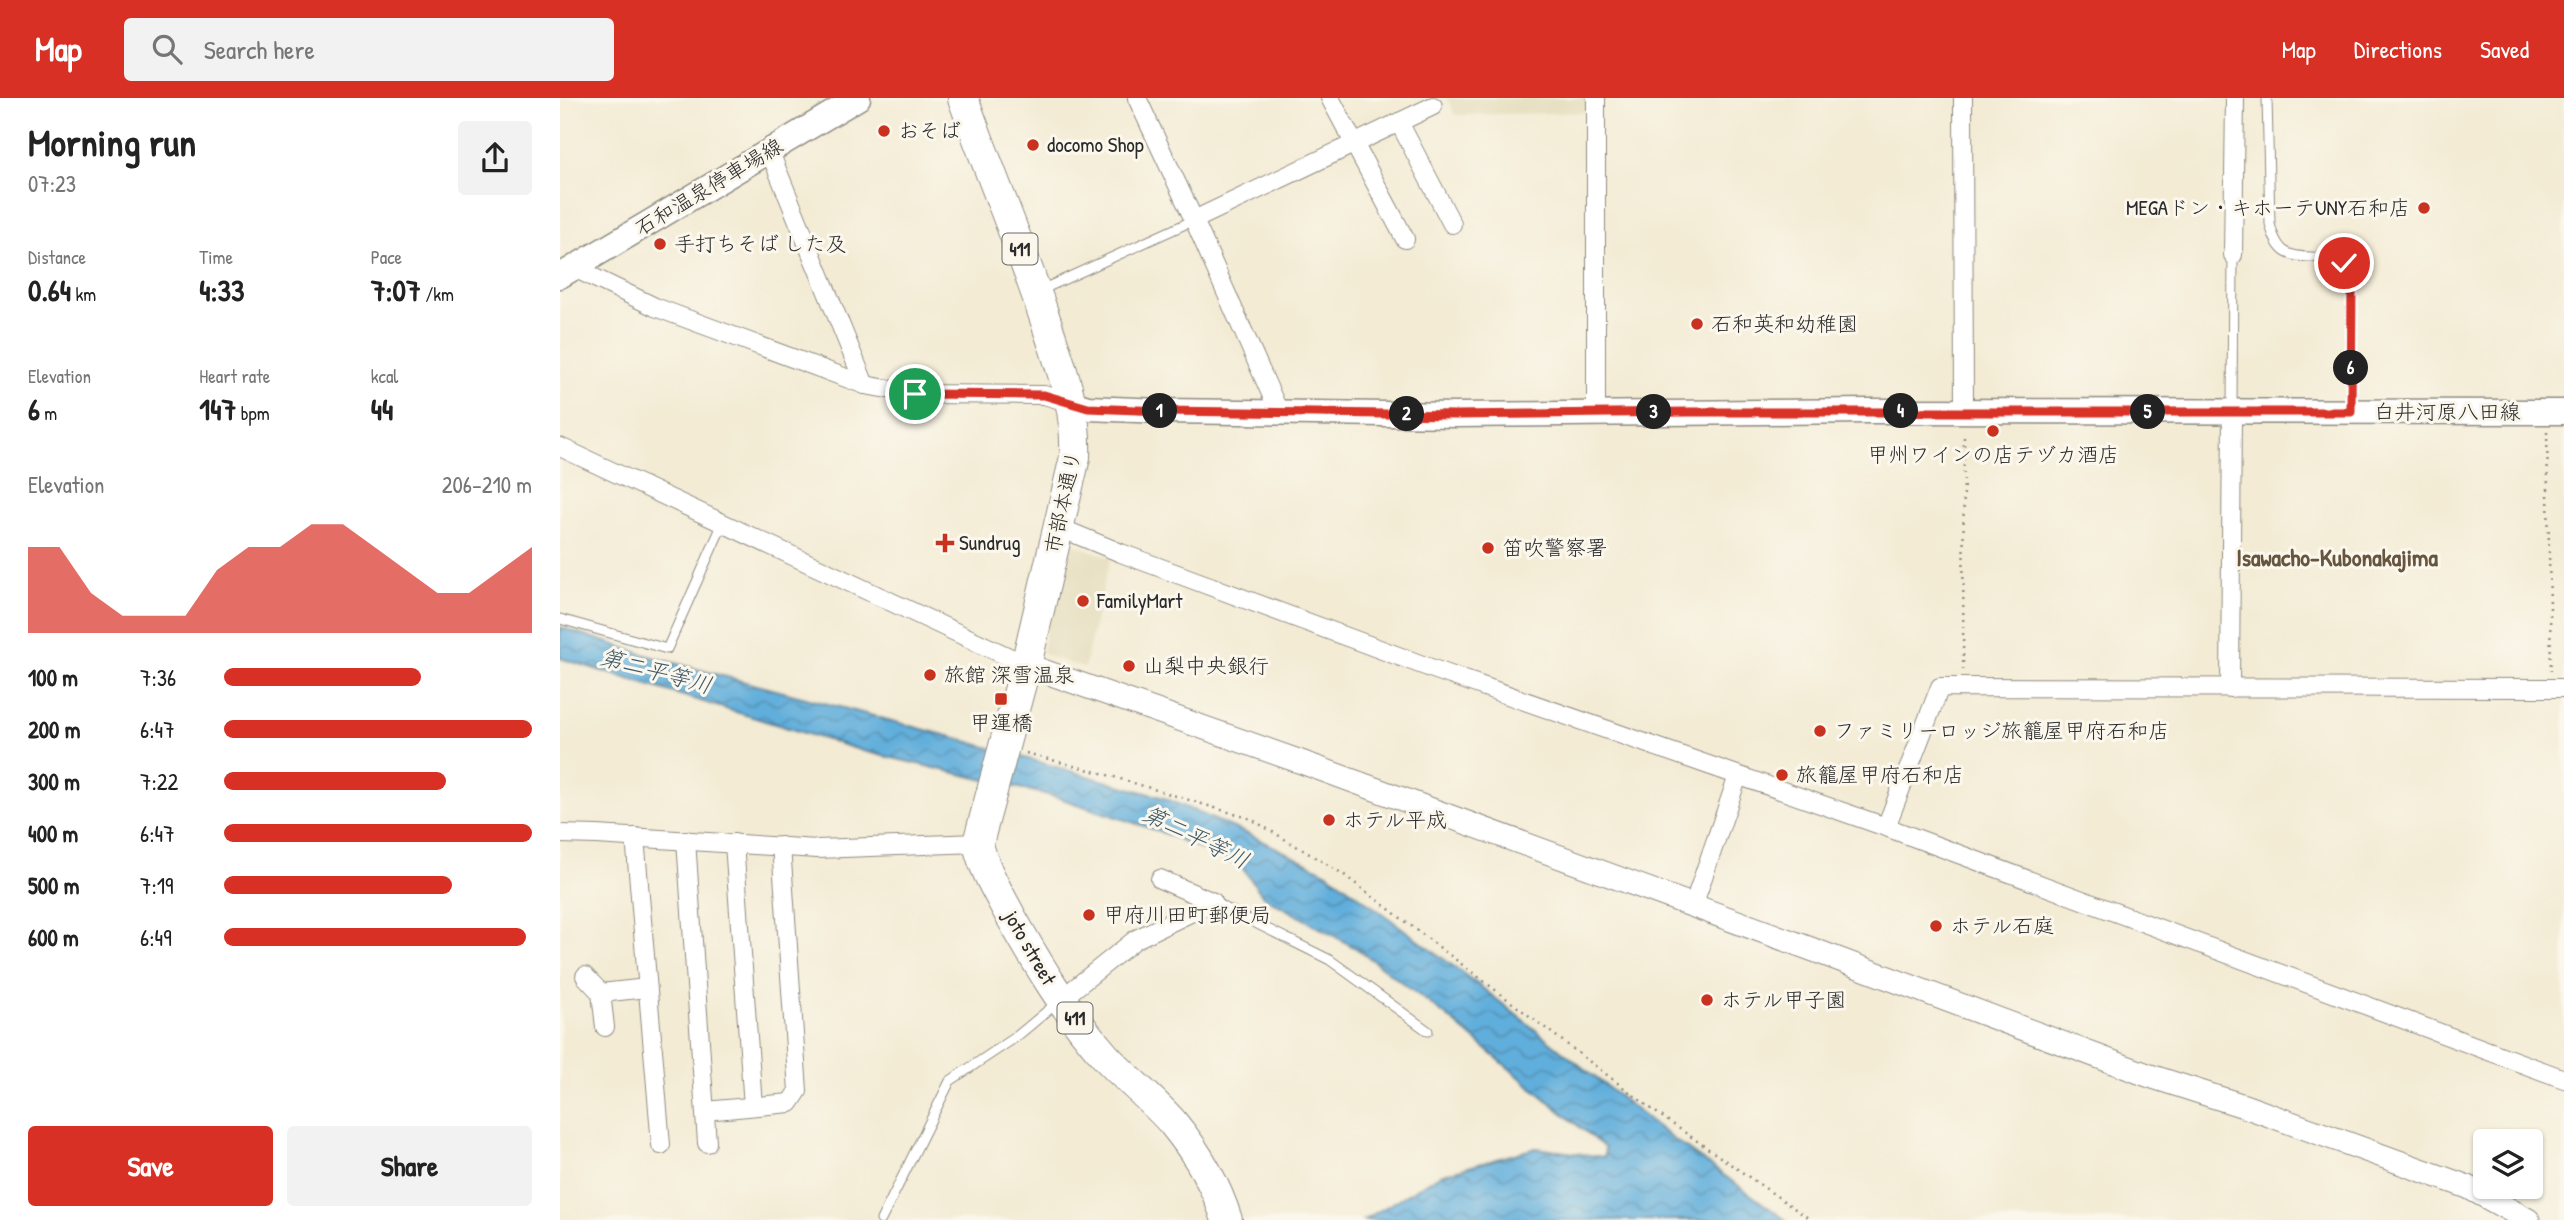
<!DOCTYPE html>
<html lang="en">
<head>
<meta charset="utf-8">
<style>
	body { margin:0; font-family:"Patrick Hand","Klee One",sans-serif; background:#f2f2f2; color:#222; height:100vh; display:flex; flex-direction:column; font-size:26px; white-space:nowrap }
	* { box-sizing:border-box; margin:0 }
	p { font-size:23px; color:#767676 }
	.icon { flex:none; width:38px; height:38px; fill:none; stroke:currentColor; stroke-width:2; stroke-linecap:round; stroke-linejoin:round }
	.map { position:relative; flex:1; overflow:hidden }
	.panel { display:flex; flex-direction:column; background:#fff; width:560px }
	.panel>* { flex:none }
	.buttons { position:absolute; left:1913px; top:1031px; display:grid; gap:14px }
	.buttons a { display:grid; place-items:center; width:70px; height:70px; border-radius:7px; background:#fff; box-shadow:0 2px 5px #0004; font-size:35px }
	.pin { position:absolute; display:grid; place-items:center; width:60px; height:60px; color:#fff; margin:-30px; border:4px solid #fff; border-radius:50%; box-shadow:0 2px 7px #0007 }
	.km { position:absolute; width:35px; height:35px; margin:-18px; border-radius:50%; background:#222; color:#fff; font-size:19px; line-height:35px; text-align:center }
	.round { display:grid; place-items:center; flex:none; width:74px; height:74px; border-radius:7px; background:#f2f2f2 }
	.overview { display:flex; align-items:center; justify-content:space-between; height:119px; padding:0 28px }
	h1 { font-size:38px; font-weight:800; line-height:52px }
	.metrics { display:grid; grid-template-columns:repeat(3,1fr); gap:10px; height:119px; padding:7px 28px }
	.metrics div { display:grid; align-content:center }
	.metrics b { font-size:30px; font-weight:800 }
	.metrics small { font-size:19px; font-weight:400 }
	.metrics p { font-size:19px }
	.chart { height:196px; padding:14px 28px }
	.chart p { display:flex; justify-content:space-between }
	.chart svg { width:100%; height:126px; margin-top:7px; fill:#d93025; opacity:.7 }
	.button { display:flex; gap:14px; margin-top:auto; padding:14px 28px }
	.button a { flex:1; height:80px; border-radius:7px; background:#d93025; color:#fff; font-size:28px; font-weight:800; line-height:80px; text-align:center }
	.button a+a { background:#f2f2f2; color:#222 }
	ul { padding:0 28px; list-style:none; font-size:23px }
	li { display:grid; grid-template-columns:112px 84px 1fr; align-items:center; height:52px }
	li i { height:18px; border-radius:9px; background:#d93025 }
	header { display:flex; align-items:center; gap:42px; box-sizing:border-box; height:98px; padding:0 35px; background:#d93025; color:#fff }
	header strong { font-size:33px }
	nav { display:flex; gap:38px; margin-inline-start:auto; font-size:24px }
	.search { width:490px; height:63px; background:#f2f2f2; display:flex; align-items:center; gap:18px; box-sizing:border-box; padding:0 24px; border-radius:7px; color:#767676; font-size:26px }
	main { display:flex; flex:1; min-height:0 }
	.map>svg:first-child { display:block }
	.built { fill:#e3dbba }
	.water { fill:url(#water-waves); stroke:#466c83; stroke-width:2 }
	.lines { fill:none; stroke-linecap:round; stroke-linejoin:round }
	.service-casing { stroke:#8f8b80; stroke-width:11 }
	.minor-casing { stroke:#8f8b80; stroke-width:20 }
	.tertiary-casing { stroke:#8f8b80; stroke-width:25 }
	.secondary-casing { stroke:#8f8b80; stroke-width:27 }
	.trunk-casing { stroke:#8f8b80; stroke-width:32 }
	.path { stroke:#8f8b80; stroke-width:2.5; stroke-dasharray:2 5; stroke-linecap:butt }
	.service { stroke:#fff; stroke-width:9 }
	.minor { stroke:#fff; stroke-width:18 }
	.tertiary { stroke:#fff; stroke-width:23 }
	.secondary { stroke:#fff; stroke-width:24 }
	.trunk { stroke:#fff; stroke-width:30 }
	.route-casing { stroke:#fff; stroke-width:14 }
	.route { stroke:#d93025; stroke-width:9 }
	.poi-dot { fill:#c8321e; stroke:#fbf7ec; stroke-width:2.5 }
	.labels { text-anchor:middle; stroke-width:6; stroke-linejoin:round; paint-order:stroke }
	.shield { fill:#fbf7ec; stroke:#696865; stroke-width:2 }
	.shield-label { font-size:19px; font-weight:bold; fill:#2b2b2b }
	.poi-label { font-size:21px; fill:#2b2b2b; stroke:#fbf7ec; text-anchor:start }
	.street-label { font-size:21px; fill:#2b2b2b; stroke:#fbf7ec }
	.water-label { font-size:23px; font-style:italic; fill:#3e5969; stroke:#fbf7ec }
	.quarter-label { font-size:24px; font-weight:bold; fill:#66563f; stroke:#fbf7ec }
</style>
</head>
<body>
<header>
<strong>Map</strong>
<div class="search"><svg class="icon" aria-label="search" viewBox="0 0 24 24"><circle cx="10" cy="10" r="6"/><path d="M15 15l6 6"/></svg>Search here</div>
<nav><a>Map</a><a>Directions</a><a>Saved</a></nav>
</header>
<main>
<section class="panel">
<div class="overview"><div><h1>Morning run</h1><p>07:23</p></div><a class="round"><svg class="icon" aria-label="share" viewBox="0 0 24 24"><path d="M12 15V3M7 8l5-5 5 5M5 13v7h14v-7"/></svg></a></div>
<div class="metrics">
<div><p>Distance</p><b>0.64<small> km</small></b></div>
<div><p>Time</p><b>4:33</b></div>
<div><p>Pace</p><b>7:07<small> /km</small></b></div>
</div>
<div class="metrics">
<div><p>Elevation</p><b>6<small> m</small></b></div>
<div><p>Heart rate</p><b>147<small> bpm</small></b></div>
<div><p>kcal</p><b>44</b></div>
</div>
<div class="chart"><p><span>Elevation</span>206–210 m</p>
<svg viewBox="0 0 160 44" preserveAspectRatio="none"><path d="M0 44V14L10 14L20 30L30 38L40 38L50 38L60 22L70 14L80 14L90 6L100 6L110 14L120 22L130 30L140 30L150 22L160 14V44z"/></svg>
</div>
<ul>
<li><b>100 m</b>7:36<i style="width:64%"></i></li>
<li><b>200 m</b>6:47<i style="width:100%"></i></li>
<li><b>300 m</b>7:22<i style="width:72%"></i></li>
<li><b>400 m</b>6:47<i style="width:100%"></i></li>
<li><b>500 m</b>7:19<i style="width:74%"></i></li>
<li><b>600 m</b>6:49<i style="width:98%"></i></li>
</ul>
<div class="button"><a>Save</a><a>Share</a></div>
</section>
<div class="map">
<svg width="2004" height="1122" viewBox="0 0 2004 1122">
	<defs>
		<pattern id="water-waves" width="16" height="10" patternUnits="userSpaceOnUse" patternTransform="scale(1.75)"><rect width="16" height="10" fill="#61aedb"/><path d="M0 5q4-4 8 0t8 0" fill="none" stroke="#508eb2"/></pattern>
	</defs>
	<rect width="100%" height="100%" fill="#fbf7ec"/>
	<filter id="ink" filterUnits="userSpaceOnUse"><feTurbulence type="fractalNoise" baseFrequency=".0143" numOctaves="2"/><feDisplacementMap in="SourceGraphic" scale="14" xChannelSelector="R" yChannelSelector="G"/><feConvolveMatrix kernelMatrix="1 2 1 2 8 2 1 2 1" color-interpolation-filters="sRGB"/></filter>
	<filter id="wash" filterUnits="userSpaceOnUse"><feTurbulence type="fractalNoise" baseFrequency=".00686" numOctaves="4" result="noise"/><feDisplacementMap in="SourceGraphic" scale="28" xChannelSelector="R" yChannelSelector="G"/><feGaussianBlur stdDeviation="1.57" result="paint"/><feColorMatrix in="noise" values="0 0 0 0 0 0 0 0 0 0 0 0 0 0 0 0 0 1.4 0 .05"/><feComposite in="paint" operator="in"/></filter>
	<g filter="url(#wash)">
		<rect width="100%" height="100%" fill="#f3ebd4"/>
		<!-- built -->
		<g class="built">
			<polygon points="887,0 1031,0 1031,14 895,17"/>
			<polygon points="505,443 550,460 524,570 486,557 482,552"/>
		</g>
		<!-- water -->
		<polygon class="water" points="0,529 92,559 392,639 604,700 690,737 768,775 920,888 1109,1038 1226,1122 804,1122 880,1077 976,1050 1044,1059 1045,1050 885,917 799,852 703,798 681,768 599,733 493,698 303,653 0,560"/>
	</g>
	<g filter="url(#ink)">
		<g class="lines">
			<!-- service casing -->
			<g class="service-casing">
				<g id="service">
					<path d="M1707,0L1710,126C1722,175 1748,150 1784,165L1792,187L1791,312"/>
					<polyline points="481,192 634,122"/>
					<polyline points="1672,313 1673,157"/>
					<polyline points="0,521 107,551 163,425"/>
					<polyline points="653,804 770,862 868,933"/>
					<polyline points="321,1122 390,983 456,939 498,904"/>
				</g>
			</g>
			<!-- minor casing -->
			<g class="minor-casing">
				<g id="minor">
					<polyline points="577,0 634,122 719,314"/>
					<polyline points="770,0 845,141"/>
					<polyline points="1036,0 1036,314"/>
					<polyline points="1403,0 1404,313"/>
					<polyline points="839,24 892,126"/>
					<polyline points="209,52 305,287"/>
					<polyline points="634,122 873,8"/>
					<polyline points="1673,157 1675,0"/>
					<polyline points="14,170 95,209 305,287 355,296 484,297 511,305"/>
					<polyline points="0,349 466,567"/>
					<polyline points="498,429 561,455 876,572 1326,729 2004,981"/>
					<polyline points="1670,590 1672,314"/>
					<polyline points="1326,729 1380,589 2004,590"/>
					<polyline points="0,736 37,737 257,751 418,745"/>
					<polyline points="75,739 101,1047"/>
					<polyline points="126,742 147,1045"/>
					<polyline points="174,745 193,1008"/>
					<polyline points="600,781 653,804"/>
					<polyline points="1133,808 1178,678"/>
					<polyline points="25,878 41,895 45,929"/>
					<polyline points="41,895 87,890"/>
					<polyline points="500,902 576,841 653,804"/>
					<polyline points="145,1013 230,1005 238,993 221,748"/>
				</g>
			</g>
			<!-- tertiary casing -->
			<g class="tertiary-casing">
				<polyline id="tertiary" points="466,567 744,665 1251,851 1590,978 1687,1009 1908,1089 1968,1122"/>
			</g>
			<!-- secondary casing -->
			<g class="secondary-casing">
				<g id="secondary">
					<polyline points="0,178 298,0"/>
					<polyline points="511,305 528,310 601,313 896,317 1309,313 2004,314"/>
				</g>
			</g>
			<!-- trunk casing -->
			<g class="trunk-casing">
				<path id="trunk" d="M403,0C430,77 463,152 488,230C503,276 517,310 515,359L466,567L418,745C423,770 438,794 450,817C478,867 507,915 545,958C566,981 592,1001 613,1025C636,1053 656,1087 667,1122"/>
			</g>
			<!-- path -->
			<g class="path">
				<polyline points="1987,334 1991,573"/>
				<polyline points="1403,572 1404,334"/>
				<polyline points="466,655 541,675 691,721 783,776 1101,1018 1251,1122"/>
			</g>
			<!-- service -->
			<use href="#service" class="service"/>
			<!-- minor -->
			<use href="#minor" class="minor"/>
			<!-- tertiary -->
			<use href="#tertiary" class="tertiary"/>
			<!-- secondary -->
			<use href="#secondary" class="secondary"/>
			<!-- trunk -->
			<use href="#trunk" class="trunk"/>
		</g>
	</g>
	<g class="lines" filter="url(#ink)">
		<!-- route casing -->
		<g class="route-casing">
			<polyline id="route" points="355,296 484,297 528,310 601,313 896,317 1127,314 1791,314 1792,187 1784,165"/>
		</g>
		<!-- route -->
		<use href="#route" class="route"/>
	</g>
	<!-- markers -->
	<g class="poi-dot">
		<circle cx="324" cy="33" r="7"/>
		<circle cx="473" cy="47" r="7"/>
		<circle cx="1864" cy="110" r="7"/>
		<circle cx="100" cy="146" r="7"/>
		<circle cx="1137" cy="226" r="7"/>
		<circle cx="1433" cy="333" r="7"/>
		<path d="M381.5 434.5h7v7h7v7h-7v7h-7v-7h-7v-7h7z"/>
		<circle cx="928" cy="450" r="7"/>
		<circle cx="523" cy="503" r="7"/>
		<circle cx="569" cy="568" r="7"/>
		<circle cx="370" cy="577" r="7"/>
		<rect x="434" y="594" width="14" height="14" rx="3.5"/>
		<circle cx="1260" cy="633" r="7"/>
		<circle cx="1222" cy="677" r="7"/>
		<circle cx="769" cy="722" r="7"/>
		<circle cx="529" cy="817" r="7"/>
		<circle cx="1376" cy="828" r="7"/>
		<circle cx="1147" cy="902" r="7"/>
	</g>
	<g class="labels">
		<!-- shield labels -->
		<g class="shield">
			<rect x="442.5" y="135.5" width="35" height="31" rx="5"/>
			<rect x="497.5" y="904.5" width="35" height="31" rx="5"/>
		</g>
		<g class="shield-label">
			<text x="460" y="158">411</text>
			<text x="515" y="927">411</text>
		</g>
		<!-- poi labels -->
		<g class="poi-label">
			<text x="338" y="40">おそば</text>
			<text x="487" y="54">docomo Shop</text>
			<text x="1850" y="117" text-anchor="end">MEGAドン・キホーテUNY石和店</text>
			<text x="114" y="153">手打ちそば した及</text>
			<text x="1151" y="233">石和英和幼稚園</text>
			<text x="1433" y="364" text-anchor="middle">甲州ワインの店テヅカ酒店</text>
			<text x="399" y="452">Sundrug</text>
			<text x="942" y="457">笛吹警察署</text>
			<text x="537" y="510">FamilyMart</text>
			<text x="583" y="575">山梨中央銀行</text>
			<text x="384" y="584">旅館 深雪温泉</text>
			<text x="441" y="632" text-anchor="middle">甲運橋</text>
			<text x="1274" y="640">ファミリーロッジ旅籠屋甲府石和店</text>
			<text x="1236" y="684">旅籠屋甲府石和店</text>
			<text x="783" y="729">ホテル平成</text>
			<text x="543" y="824">甲府川田町郵便局</text>
			<text x="1390" y="835">ホテル石庭</text>
			<text x="1161" y="909">ホテル甲子園</text>
		</g>
		<!-- street labels -->
		<g class="street-label">
			<text transform="translate(149 89) rotate(-31)" y="7">石和温泉停車場線</text>
			<text x="1887" y="321">白井河原八田線</text>
			<text transform="translate(503 404) rotate(-78)" y="7">市部本通り</text>
			<text transform="translate(470 850) rotate(60)" y="7">joto street</text>
		</g>
		<!-- water labels -->
		<g class="water-label">
			<text transform="translate(96 573) rotate(15)" y="8">第二平等川</text>
			<text transform="translate(636 739) rotate(26)" y="8">第二平等川</text>
		</g>
		<!-- quarter labels -->
		<g class="quarter-label">
			<text x="1777" y="468">Isawacho-Kubonakajima</text>
		</g>
	</g>
</svg>
<div class="buttons">
<a><svg class="icon" aria-label="layers" viewBox="0 0 24 24"><path d="M12 4l9 5-9 5-9-5zM3 14l9 5 9-5"/></svg></a>
</div>
<div class="pin" style="left:355px;top:296px;background:#1e9e55"><svg class="icon" aria-label="arrive" viewBox="0 0 24 24"><path d="M6 21V4h12l-3 4 3 4H6"/></svg></div>
<div class="pin" style="left:1784px;top:165px;background:#d93025"><svg class="icon" aria-label="check" viewBox="0 0 24 24"><path d="M5 12l5 5 9-10"/></svg></div>
<b class="km" style="left:600px;top:313px">1</b>
<b class="km" style="left:847px;top:316px">2</b>
<b class="km" style="left:1094px;top:314px">3</b>
<b class="km" style="left:1341px;top:313px">4</b>
<b class="km" style="left:1588px;top:314px">5</b>
<b class="km" style="left:1791px;top:270px">6</b>
</div>
</main>
</body>
</html>
